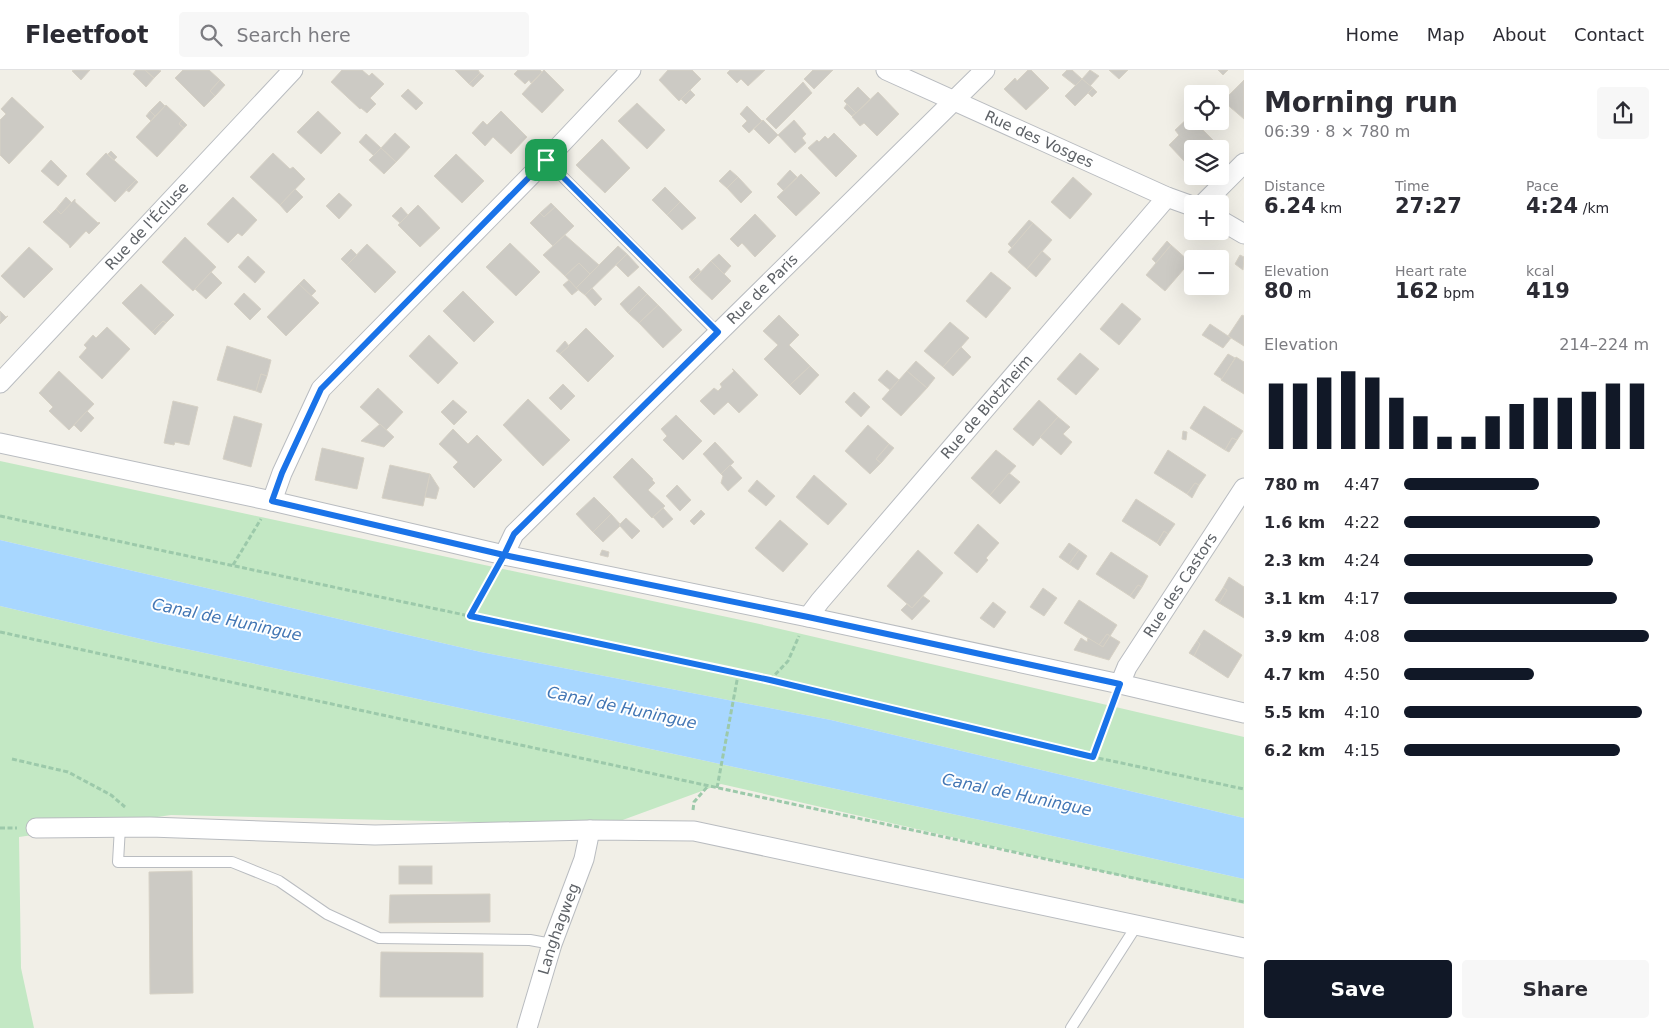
<!DOCTYPE html>
<html lang="en">
<head>
<meta charset="utf-8">
<style>
	body { margin:0; font-family:"DejaVu Sans",sans-serif; background:#f7f7f7; color:#2b2b33; height:100vh; display:flex; flex-direction:column; font-size:19px; white-space:nowrap }
	* { box-sizing:border-box; margin:0 }
	p { font-size:16px; color:#7c7c81 }
	.icon { flex:none; width:28px; height:28px; fill:none; stroke:currentColor; stroke-width:2; stroke-linecap:round; stroke-linejoin:round }
	.map { position:relative; flex:1; overflow:hidden }
	.details { display:flex; flex-direction:column; background:#fff; width:425px }
	.details>* { flex:none }
	.tools { position:absolute; left:1184px; top:15px; display:grid; gap:10px }
	.tools a { display:grid; place-items:center; width:45px; height:45px; border-radius:5px; background:#fff; box-shadow:0 5px 20px #0002; font-size:25px }
	.pin { position:absolute; display:grid; place-items:center; width:42px; height:42px; color:#fff; margin:-21px; border-radius:10px; box-shadow:0 2px 8px #0006 }
	.round { display:grid; place-items:center; flex:none; width:52px; height:52px; border-radius:5px; background:#f7f7f7 }
	.head { display:flex; align-items:center; justify-content:space-between; height:85px; padding:0 20px }
	h1 { font-size:28px; font-weight:800; line-height:38px }
	.metrics { display:grid; grid-template-columns:repeat(3,1fr); gap:8px; height:85px; padding:5px 20px }
	.metrics div { display:grid; align-content:center }
	.metrics b { font-size:21px; font-weight:800 }
	.metrics small { font-size:14px; font-weight:400 }
	.metrics p { font-size:14px }
	.chart { height:140px; padding:10px 20px }
	.chart p { display:flex; justify-content:space-between }
	.chart svg { width:100%; height:90px; margin-top:5px; stroke:#111827; stroke-width:6 }
	.action { display:flex; gap:10px; margin-top:auto; padding:10px 20px }
	.action a { flex:1; height:58px; border-radius:5px; background:#111827; color:#fff; font-size:20px; font-weight:800; line-height:58px; text-align:center }
	.action a+a { background:#f7f7f7; color:#2b2b33 }
	ul { padding:0 20px; list-style:none; font-size:16px }
	li { display:grid; grid-template-columns:80px 60px 1fr; align-items:center; height:38px }
	li i { height:12px; border-radius:6px; background:#111827 }
	header { display:flex; align-items:center; gap:30px; box-sizing:border-box; height:70px; padding:0 25px; background:#fff; border-bottom:1px solid #e1e1e2 }
	header strong { font-size:24px }
	nav { display:flex; gap:28px; margin-inline-start:auto; font-size:18px }
	.search { width:350px; height:45px; background:#f7f7f7; display:flex; align-items:center; gap:12px; box-sizing:border-box; padding:0 18px; border-radius:5px; color:#7c7c81; font-size:19px }
	main { display:flex; flex:1; min-height:0 }
	.map>svg:first-child { display:block }
	.green { fill:#c3e8c4 }
	.water { fill:#a8d7ff }
	.building { fill:#cccac4; stroke:#d6d1c5 }
	.lines { fill:none; stroke-linecap:round; stroke-linejoin:round }
	.lane-casing { stroke:#b9bcc0; stroke-width:12 }
	.street-casing { stroke:#b9bcc0; stroke-width:21 }
	.path { stroke:#9cc9aa; stroke-width:3; stroke-dasharray:5 2.5; stroke-linecap:butt }
	.lane { stroke:#fff; stroke-width:10 }
	.street { stroke:#fff; stroke-width:19 }
	.route-casing { stroke:#fff; stroke-width:10 }
	.route { stroke:#1a73e8; stroke-width:6 }
	.labels { text-anchor:middle; stroke-width:4; stroke-linejoin:round; paint-order:stroke }
	.street-label { font-size:15px; fill:#5e6267; stroke:#fff }
	.water-label { font-size:16px; font-style:italic; fill:#4276b4; stroke:#fff }
</style>
</head>
<body>
<header>
<strong>Fleetfoot</strong>
<div class="search"><svg class="icon" aria-label="search" viewBox="0 0 24 24"><circle cx="10" cy="10" r="6"/><path d="M15 15l6 6"/></svg>Search here</div>
<nav><a>Home</a><a>Map</a><a>About</a><a>Contact</a></nav>
</header>
<main>
<div class="map">
<svg width="1244" height="958" viewBox="0 0 1244 958">
	<rect width="100%" height="100%" fill="#f1efe7"/>
	<!-- green -->
	<g class="green">
		<polygon points="0,391 755,553 1244,667 1244,748 831,650 481,582 0,470"/>
		<polygon points="0,536 158,573 1008,756 1244,809 1244,834 721,714 609,755 171,745 19,767 21,898 34,958 0,958"/>
	</g>
	<!-- water -->
	<polygon class="water" points="0,470 481,582 831,650 1244,748 1244,809 1008,756 158,573 0,536"/>
	<!-- building -->
	<g class="building">
		<polygon points="74,0 90,0 81,10 72,1"/>
		<polygon points="136,0 145,0 154,8 146,17 133,4"/>
		<polygon points="145,0 159,0 161,1 154,8"/>
		<polygon points="183,0 209,0 220,10 210,21 215,26 204,37 175,8"/>
		<polygon points="342,0 362,0 369,6 372,3 384,14 370,28 376,34 367,43 361,38 360,39 331,12"/>
		<polygon points="455,0 478,0 480,3 469,14"/>
		<polygon points="518,0 540,0 542,2 531,13 529,10 525,14 514,4"/>
		<polygon points="544,0 564,20 542,43 522,24"/>
		<polygon points="668,0 692,0 701,9 679,31 659,10"/>
		<polygon points="730,0 765,0 748,16 741,9 737,13 727,3"/>
		<polygon points="813,0 833,0 814,19 804,9"/>
		<polygon points="1028,0 1031,0 1049,18 1026,40 1004,19 1015,8 1017,11"/>
		<polygon points="1067,0 1072,0 1082,9 1076,16 1062,5"/>
		<polygon points="1090,0 1099,6 1090,16 1082,9"/>
		<polygon points="1109,0 1128,0 1119,9"/>
		<polygon points="1218,0 1228,0 1223,5"/>
		<polygon points="480,3 484,6 473,17 469,14"/>
		<polygon points="1082,9 1093,18 1075,36 1065,26"/>
		<polygon points="220,10 225,15 215,26 210,21"/>
		<polygon points="1244,10 1244,49 1223,31"/>
		<polygon points="803,12 812,23 776,59 766,49"/>
		<polygon points="858,17 870,29 856,43 844,31"/>
		<polygon points="1093,18 1097,22 1092,27 1088,23"/>
		<polygon points="408,19 423,33 416,40 401,26"/>
		<polygon points="690,20 695,25 686,34 681,29"/>
		<polygon points="878,22 899,44 877,66 864,53 860,56 852,47"/>
		<polygon points="12,27 44,57 9,94 0,85 0,50 6,44 1,39"/>
		<polygon points="160,31 165,36 155,46 150,41"/>
		<polygon points="637,33 665,60 647,79 618,51"/>
		<polygon points="847,34 856,43 852,46 844,38"/>
		<polygon points="166,35 182,50 179,54 184,58 157,87 136,67"/>
		<polygon points="747,36 762,51 749,63 742,56 747,51 740,44"/>
		<polygon points="1192,39 1192,51 1209,51 1201,58 1214,71 1206,79 1192,79 1192,88 1186,93 1169,75 1179,65 1175,60 1189,47 1187,44"/>
		<polygon points="150,41 155,46 151,51 146,46"/>
		<polygon points="318,41 341,63 321,84 297,62"/>
		<polygon points="501,41 527,67 511,84 493,67 485,76 472,63 483,51 487,55"/>
		<polygon points="182,50 187,55 184,58 179,54"/>
		<polygon points="763,50 778,65 769,74 754,59"/>
		<polygon points="794,50 806,64 802,68 806,73 795,83 778,65"/>
		<polygon points="395,63 410,77 396,92 381,78"/>
		<polygon points="834,63 857,86 836,107 808,78 817,70 819,72 825,66 828,69"/>
		<polygon points="366,64 381,78 374,86 359,72"/>
		<polygon points="602,69 630,98 605,123 576,95"/>
		<polygon points="381,78 396,92 384,104 369,90"/>
		<polygon points="111,81 117,87 114,90 108,84"/>
		<polygon points="106,83 136,110 115,132 86,104"/>
		<polygon points="273,83 290,99 293,97 305,109 280,135 250,107"/>
		<polygon points="456,84 484,111 462,133 434,106"/>
		<polygon points="51,90 67,106 58,116 41,101"/>
		<polygon points="730,100 738,107 727,118 719,111"/>
		<polygon points="790,100 797,107 784,121 777,114"/>
		<polygon points="801,104 820,123 796,146 777,127"/>
		<polygon points="738,107 752,122 741,133 727,118"/>
		<polygon points="1073,107 1092,124 1070,149 1051,132"/>
		<polygon points="136,110 138,112 129,122 126,120"/>
		<polygon points="665,117 680,132 667,145 652,130"/>
		<polygon points="295,119 303,127 287,143 280,135"/>
		<polygon points="339,123 352,135 339,149 326,136"/>
		<polygon points="66,127 72,133 61,144 56,139"/>
		<polygon points="233,127 257,150 242,166 238,163 228,173 207,154"/>
		<polygon points="75,129 75,132 98,153 99,152 100,153 89,164 86,161 70,178 69,175 43,152 56,139 61,144"/>
		<polygon points="680,132 696,148 682,160 667,145"/>
		<polygon points="551,133 555,137 544,147 540,143"/>
		<polygon points="418,135 440,158 420,177 398,155"/>
		<polygon points="401,137 408,145 400,153 392,146"/>
		<polygon points="555,137 574,156 553,176 530,153 540,143 544,147"/>
		<polygon points="755,144 776,166 755,187 742,173 738,177 730,169"/>
		<polygon points="1029,150 1033,153 1012,178 1008,174"/>
		<polygon points="1033,153 1052,170 1027,199 1008,182"/>
		<polygon points="565,165 599,195 590,204 579,193 565,206 543,185"/>
		<polygon points="185,167 216,197 193,221 162,192"/>
		<polygon points="1167,171 1171,175 1156,193 1152,189"/>
		<polygon points="510,173 540,202 516,226 486,197"/>
		<polygon points="367,174 396,202 375,223 347,195"/>
		<polygon points="1171,175 1190,192 1165,221 1146,205"/>
		<polygon points="618,176 627,184 585,225 576,218"/>
		<polygon points="29,177 53,199 24,228 1,206"/>
		<polygon points="351,179 357,185 347,195 341,189"/>
		<polygon points="1042,181 1051,189 1036,207 1027,199"/>
		<polygon points="627,184 639,197 628,207 616,195"/>
		<polygon points="719,184 731,196 724,204 711,191"/>
		<polygon points="1240,185 1244,187 1243,200 1235,194"/>
		<polygon points="248,186 265,202 255,213 238,197"/>
		<polygon points="711,191 731,211 712,230 692,211"/>
		<polygon points="579,193 590,204 576,218 565,206"/>
		<polygon points="698,198 701,202 692,211 689,207"/>
		<polygon points="211,202 222,213 206,229 195,219"/>
		<polygon points="991,202 1011,218 986,248 966,231"/>
		<polygon points="304,209 316,221 311,226 299,214"/>
		<polygon points="569,210 578,220 572,225 563,215"/>
		<polygon points="141,214 174,245 166,253 163,251 152,262 122,233"/>
		<polygon points="299,214 319,233 286,266 267,247"/>
		<polygon points="639,216 647,224 628,243 620,234"/>
		<polygon points="592,218 602,229 595,236 585,225"/>
		<polygon points="463,221 494,252 474,272 443,241"/>
		<polygon points="244,223 261,239 250,250 234,234"/>
		<polygon points="647,224 658,235 639,253 628,243"/>
		<polygon points="1122,233 1141,249 1119,275 1100,259"/>
		<polygon points="658,235 682,260 663,278 639,253"/>
		<polygon points="0,241 6,247 8,246 0,254"/>
		<polygon points="779,245 799,265 789,275 810,296 790,315 764,289 778,275 763,261"/>
		<polygon points="1242,245 1244,246 1244,276 1228,266"/>
		<polygon points="163,251 166,253 155,265 152,262"/>
		<polygon points="950,252 969,268 943,297 924,281"/>
		<polygon points="1210,254 1231,268 1223,278 1202,265"/>
		<polygon points="107,257 130,279 102,309 79,287 87,278 84,275 93,265 96,268"/>
		<polygon points="586,258 614,286 588,312 560,284"/>
		<polygon points="429,265 458,293 438,314 409,286"/>
		<polygon points="565,271 569,276 560,284 556,281"/>
		<polygon points="227,276 271,290 267,306 261,304 256,321 217,310"/>
		<polygon points="961,277 971,287 953,306 943,297"/>
		<polygon points="1080,283 1099,299 1076,325 1057,309"/>
		<polygon points="1228,284 1235,288 1222,309 1214,304"/>
		<polygon points="1236,287 1244,292 1244,324 1221,310"/>
		<polygon points="916,291 935,308 927,318 907,301"/>
		<polygon points="810,296 819,305 800,325 790,315"/>
		<polygon points="732,299 733,299 758,325 739,343 728,332 714,345 700,331 714,318 718,321 722,317 720,314 734,301"/>
		<polygon points="887,300 899,310 890,320 878,310"/>
		<polygon points="59,301 94,334 69,360 49,341 53,337 39,323"/>
		<polygon points="907,301 927,318 901,346 882,329"/>
		<polygon points="261,304 267,306 261,323 256,321"/>
		<polygon points="563,314 575,326 561,340 549,328"/>
		<polygon points="378,318 403,342 386,360 360,337"/>
		<polygon points="854,322 870,337 861,347 845,332"/>
		<polygon points="528,329 570,370 543,396 503,355"/>
		<polygon points="453,330 467,342 454,355 441,342"/>
		<polygon points="1039,330 1058,347 1033,376 1013,359"/>
		<polygon points="173,331 198,337 189,375 175,372 174,375 164,373"/>
		<polygon points="1204,336 1243,361 1237,370 1232,368 1225,380 1190,358"/>
		<polygon points="87,341 94,348 81,362 74,355"/>
		<polygon points="676,345 702,371 683,390 663,370 667,366 661,359"/>
		<polygon points="234,346 262,354 251,397 223,389"/>
		<polygon points="1058,347 1070,357 1063,364 1072,372 1061,385 1040,367"/>
		<polygon points="380,354 394,367 384,377 361,371"/>
		<polygon points="868,355 889,374 876,389 881,393 870,404 845,381"/>
		<polygon points="453,359 468,374 477,365 502,390 474,418 453,397 458,392 439,374"/>
		<polygon points="1183,361 1187,362 1186,370 1182,369"/>
		<polygon points="1232,368 1237,370 1229,382 1225,380"/>
		<polygon points="715,372 734,392 721,404 703,384"/>
		<polygon points="889,374 894,378 881,393 876,389"/>
		<polygon points="322,378 364,388 357,419 315,410"/>
		<polygon points="996,380 1016,396 990,425 971,408"/>
		<polygon points="1168,380 1206,405 1199,415 1195,413 1187,424 1154,403"/>
		<polygon points="632,388 653,409 652,410 655,413 648,420 665,436 652,448 613,407"/>
		<polygon points="390,395 430,404 423,436 382,428"/>
		<polygon points="730,395 742,408 728,421 721,413 723,406 721,404"/>
		<polygon points="1009,403 1020,412 1000,434 990,425"/>
		<polygon points="430,404 439,418 436,429 425,427"/>
		<polygon points="814,405 847,434 828,455 796,427"/>
		<polygon points="757,410 775,426 766,436 748,421"/>
		<polygon points="1195,413 1199,415 1192,428 1187,424"/>
		<polygon points="677,415 691,430 680,441 666,426"/>
		<polygon points="594,427 611,444 593,462 576,444"/>
		<polygon points="1136,429 1175,454 1168,464 1164,461 1157,473 1122,451"/>
		<polygon points="663,438 673,449 663,458 653,447"/>
		<polygon points="701,440 705,444 694,455 690,451"/>
		<polygon points="611,444 620,454 620,456 603,472 593,462"/>
		<polygon points="626,448 640,461 632,469 619,455"/>
		<polygon points="780,450 808,474 783,502 755,478"/>
		<polygon points="978,454 999,473 986,488 988,490 977,503 954,483"/>
		<polygon points="1164,461 1168,464 1160,476 1157,473"/>
		<polygon points="1069,473 1079,480 1069,494 1059,487"/>
		<polygon points="602,480 609,482 608,487 600,485"/>
		<polygon points="918,480 943,503 912,538 887,516"/>
		<polygon points="1079,480 1087,486 1078,500 1069,494"/>
		<polygon points="1111,482 1148,506 1142,517 1138,515 1130,526 1096,504"/>
		<polygon points="1229,507 1244,517 1244,548 1219,533 1227,520 1223,518"/>
		<polygon points="1138,515 1142,517 1134,529 1130,526"/>
		<polygon points="1043,518 1057,528 1044,546 1030,537"/>
		<polygon points="1223,518 1227,520 1219,533 1215,530"/>
		<polygon points="923,526 930,531 912,550 901,540 907,534 912,538"/>
		<polygon points="1079,530 1117,555 1110,566 1107,564 1099,575 1064,553"/>
		<polygon points="993,532 1006,542 994,558 980,548"/>
		<polygon points="1204,560 1242,585 1228,608 1194,586 1200,574 1197,571"/>
		<polygon points="1107,564 1110,566 1103,577 1099,575"/>
		<polygon points="1110,566 1120,572 1109,590 1074,580 1081,568 1087,572 1088,568 1103,577"/>
		<polygon points="1197,571 1200,574 1194,586 1189,583"/>
		<rect x="399" y="796" width="33" height="18"/>
		<polygon points="192,801 193,923 150,924 149,802"/>
		<polygon points="490,824 490,852 389,853 390,825"/>
		<polygon points="381,882 483,883 483,927 380,927"/>
	</g>
	<g class="lines">
		<!-- lane casing -->
		<g class="lane-casing">
			<g id="lane">
				<polyline points="546,90 718,263"/>
				<polyline points="120,757 118,792 232,792 279,811 327,844 379,868 530,870 552,874"/>
				<polyline points="1071,958 1137,855"/>
			</g>
		</g>
		<!-- street casing -->
		<g class="street-casing">
			<g id="street">
				<path id="s1" d="M886,0L1167,127L1192,136"/>
				<polyline points="1203,134 1244,93"/>
				<polyline points="1220,150 1244,164"/>
				<path id="s2" d="M0,313L293,0"/>
				<polyline points="0,373 272,431 504,485 808,547 1120,614 1244,643"/>
				<polyline points="272,431 282,403 321,319 546,90 631,0"/>
				<path id="s3" d="M504,485L514,464L985,0"/>
				<path id="s4" d="M808,547L820,531L1167,127"/>
				<path id="s5" d="M1120,614L1127,597L1244,418"/>
				<polyline points="36,758 150,757 375,765 590,760 694,761 1244,878"/>
				<path id="s6" d="M527,958L552,874L584,789L590,760"/>
			</g>
		</g>
		<!-- path -->
		<g class="path">
			<polyline points="0,446 770,610 1093,687 1244,719"/>
			<polyline points="233,495 261,449"/>
			<polyline points="470,545 494,503"/>
			<polyline points="0,562 1244,832"/>
			<polyline points="770,610 788,591 799,566"/>
			<polyline points="1093,687 1113,633"/>
			<polyline points="12,689 68,702 111,725 125,737"/>
			<polyline points="717,718 738,605"/>
			<polyline points="693,740 694,732 708,716"/>
			<polyline points="0,758 17,758"/>
		</g>
		<!-- lane -->
		<use href="#lane" class="lane"/>
		<!-- street -->
		<use href="#street" class="street"/>
	</g>
	<g class="lines">
		<!-- route casing -->
		<g class="route-casing">
			<polyline id="route" points="546,90 321,319 282,403 272,431 504,485 470,546 770,610 1093,687 1120,614 808,547 504,485 514,464 718,262 546,90"/>
		</g>
		<!-- route -->
		<use href="#route" class="route"/>
	</g>
	<g class="labels">
		<!-- street labels -->
		<g class="street-label">
			<text dy="5" stroke="none"><textPath href="#s1" startOffset="168">Rue des Vosges</textPath></text>
			<text dy="5" stroke="none"><textPath href="#s2" startOffset="215">Rue de l'Écluse</textPath></text>
			<text dy="5" stroke="none"><textPath href="#s3" startOffset="372">Rue de Paris</textPath></text>
			<text dy="5" stroke="none"><textPath href="#s4" startOffset="276">Rue de Blotzheim</textPath></text>
			<text dy="5" stroke="none"><textPath href="#s5" startOffset="116">Rue des Castors</textPath></text>
			<text dy="5" stroke="none"><textPath href="#s6" startOffset="104">Langhagweg</textPath></text>
		</g>
		<!-- water labels -->
		<g class="water-label">
			<text transform="translate(227 549) rotate(12)" y="6">Canal de Huningue</text>
			<text transform="translate(622 637) rotate(12)" y="6">Canal de Huningue</text>
			<text transform="translate(1017 724) rotate(12)" y="6">Canal de Huningue</text>
		</g>
	</g>
</svg>
<div class="tools">
<a><svg class="icon" aria-label="locate" viewBox="0 0 24 24"><circle cx="12" cy="12" r="6"/><path d="M12 2v4M12 18v4M2 12h4M18 12h4"/></svg></a>
<a><svg class="icon" aria-label="layers" viewBox="0 0 24 24"><path d="M12 4l9 5-9 5-9-5zM3 14l9 5 9-5"/></svg></a>
<a>+</a>
<a>−</a>
</div>
<div class="pin" style="left:546px;top:90px;background:#1e9e55"><svg class="icon" aria-label="arrive" viewBox="0 0 24 24"><path d="M6 21V4h12l-3 4 3 4H6"/></svg></div>
</div>
<section class="details">
<div class="head"><div><h1>Morning run</h1><p>06:39 · 8 × 780 m</p></div><a class="round"><svg class="icon" aria-label="share" viewBox="0 0 24 24"><path d="M12 15V3M7 8l5-5 5 5M5 13v7h14v-7"/></svg></a></div>
<div class="metrics">
<div><p>Distance</p><b>6.24<small> km</small></b></div>
<div><p>Time</p><b>27:27</b></div>
<div><p>Pace</p><b>4:24<small> /km</small></b></div>
</div>
<div class="metrics">
<div><p>Elevation</p><b>80<small> m</small></b></div>
<div><p>Heart rate</p><b>162<small> bpm</small></b></div>
<div><p>kcal</p><b>419</b></div>
</div>
<div class="chart"><p><span>Elevation</span>214–224 m</p>
<svg viewBox="0 0 160 44" preserveAspectRatio="none"><path d="M5 44V12M15 44V12M25 44V9M35 44V6M45 44V9M55 44V19M65 44V28M75 44V38M85 44V38M95 44V28M105 44V22M115 44V19M125 44V19M135 44V16M145 44V12M155 44V12"/></svg>
</div>
<ul>
<li><b>780 m</b>4:47<i style="width:55%"></i></li>
<li><b>1.6 km</b>4:22<i style="width:80%"></i></li>
<li><b>2.3 km</b>4:24<i style="width:77%"></i></li>
<li><b>3.1 km</b>4:17<i style="width:87%"></i></li>
<li><b>3.9 km</b>4:08<i style="width:100%"></i></li>
<li><b>4.7 km</b>4:50<i style="width:53%"></i></li>
<li><b>5.5 km</b>4:10<i style="width:97%"></i></li>
<li><b>6.2 km</b>4:15<i style="width:88%"></i></li>
</ul>
<div class="action"><a>Save</a><a>Share</a></div>
</section>
</main>
</body>
</html>
